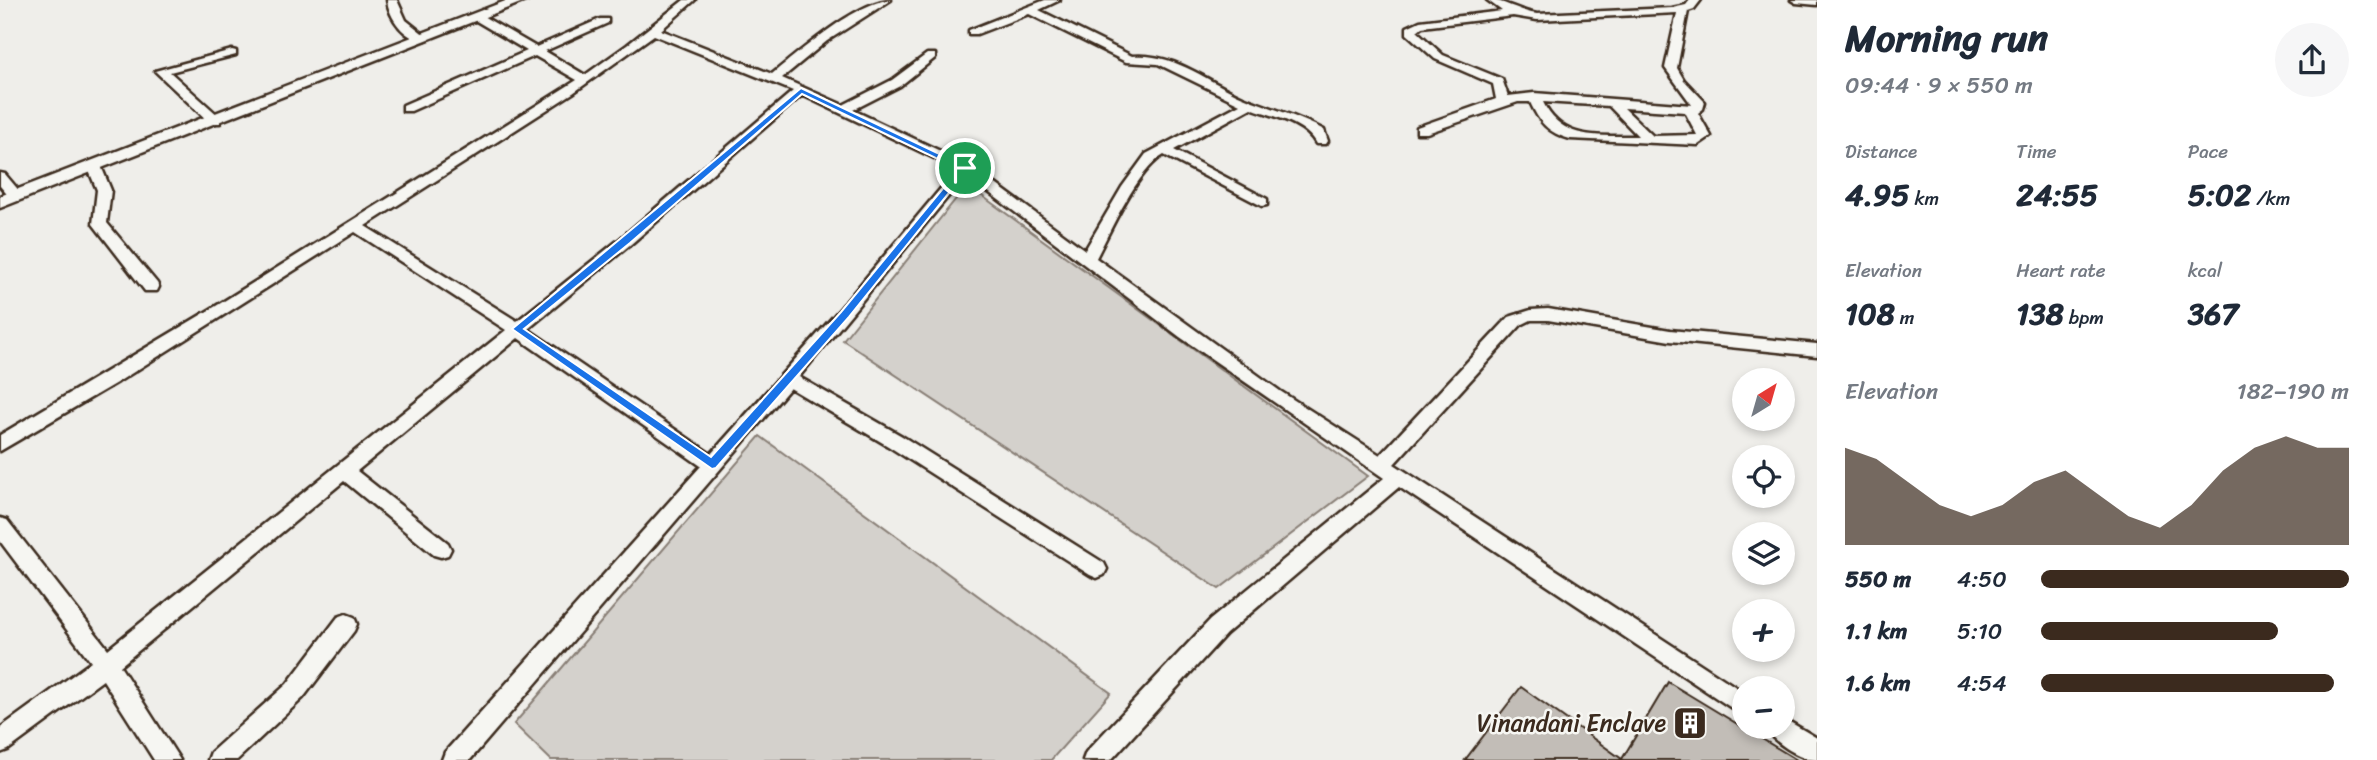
<!DOCTYPE html>
<html lang="en">
<head>
<meta charset="utf-8">
<style>
	body { margin:0; font-family:Sriracha,sans-serif; background:#f6f6f7; color:#1f2937; height:100vh; display:flex; flex-direction:column; font-size:26px; white-space:nowrap }
	* { box-sizing:border-box; margin:0 }
	p { font-size:23px; color:#747a83 }
	.icon { flex:none; width:38px; height:38px; fill:none; stroke:currentColor; stroke-width:2; stroke-linecap:round; stroke-linejoin:round }
	.map { position:relative; flex:1; overflow:hidden }
	.details { display:flex; flex-direction:column; background:#fff; width:560px }
	.details>* { flex:none }
	.needle { width:46px; rotate:37deg }
	.buttons { position:absolute; left:1732px; top:368px; display:grid; gap:14px }
	.buttons a { display:grid; place-items:center; width:63px; height:63px; border-radius:50%; background:#fff; box-shadow:0 4px 10px #0003; font-size:35px }
	.pin { position:absolute; display:grid; place-items:center; width:60px; height:60px; color:#fff; margin:-30px; border:4px solid #fff; border-radius:50%; box-shadow:0 2px 7px #0007 }
	.round { display:grid; place-items:center; flex:none; width:74px; height:74px; border-radius:37px; background:#f6f6f7 }
	.headline { display:flex; align-items:center; justify-content:space-between; height:119px; padding:0 28px }
	h1 { font-size:38px; font-weight:800; line-height:52px }
	.metrics { display:grid; grid-template-columns:repeat(3,1fr); gap:10px; height:119px; padding:7px 28px }
	.metrics div { display:grid; align-content:center }
	.metrics b { font-size:30px; font-weight:800 }
	.metrics small { font-size:19px; font-weight:400 }
	.metrics p { font-size:19px }
	.chart { height:196px; padding:14px 28px }
	.chart p { display:flex; justify-content:space-between }
	.chart svg { width:100%; height:126px; margin-top:7px; fill:#3b2a1e; opacity:.7 }
	ul { padding:0 28px; list-style:none; font-size:23px }
	li { display:grid; grid-template-columns:112px 84px 1fr; align-items:center; height:52px }
	li i { height:18px; border-radius:9px; background:#3b2a1e }
	main { display:flex; flex:1; min-height:0 }
	.map>svg:first-child { display:block }
	.green { fill:#d4d1cc; stroke:#887e75; stroke-width:2 }
	.building { fill:#c2bdb7; stroke:#3b2a1e; stroke-width:2 }
	.lines { fill:none; stroke-linecap:round; stroke-linejoin:round }
	.minor-casing { stroke:#3b2a1e; stroke-width:5 }
	.tertiary-casing { stroke:#3b2a1e; stroke-width:5 }
	.minor { fill:#f6f6f2; fill-rule:evenodd }
	.tertiary { fill:#f6f6f2; fill-rule:evenodd }
	.route { fill:#1a73e8; stroke:#fff; stroke-width:2; fill-rule:evenodd }
	.labels { text-anchor:middle; stroke-width:5; stroke-linejoin:round; paint-order:stroke }
	.near-poi-label { font-size:24px; fill:#3b2a1e; stroke:#f6f6f2; text-anchor:end }
</style>
</head>
<body>
<main>
<div class="map">
<svg width="1817" height="760" viewBox="0 0 1817 760">
	<rect width="100%" height="100%" fill="#efeeea"/>
	<filter id="ink" filterUnits="userSpaceOnUse"><feTurbulence type="fractalNoise" baseFrequency=".0143" numOctaves="2"/><feDisplacementMap in="SourceGraphic" scale="14" xChannelSelector="R" yChannelSelector="G"/><feConvolveMatrix kernelMatrix="1 2 1 2 8 2 1 2 1" color-interpolation-filters="sRGB"/></filter>
	<g filter="url(#ink)">
		<!-- green -->
		<g class="green">
			<polygon points="967,185 1368,476 1219,589 843,340"/>
			<polygon points="760,436 1111,693 1051,760 551,760 514,724"/>
		</g>
		<!-- building -->
		<polygon class="building" points="1668,682 1797,760 1465,760 1521,687 1622,759"/>
		<g class="lines">
			<!-- minor casing -->
			<g class="minor-casing">
				<g id="minor">
					<path d="M387,0H397L406,20L426,36V40C406,42 389,18 387,0Z"/>
					<path d="M684,0H695L661,30L772,74C798,53 859,0 891,0L827,41L782,78L843,105L892,80L927,54H935V58L900,86L853,110L970,165L1085,250L1122,187L1146,154L1240,104L1158,64L1126,62L1029,14L977,34H969V30L1045,0H1060L1039,10L1132,56C1173,52 1207,81 1243,97C1270,108 1298,116 1324,130L1328,141L1326,144H1316C1306,123 1272,116 1251,108L1174,150L1267,199V205L1262,206L1164,155C1137,170 1111,230 1096,258L1280,391L1380,455L1509,317L1531,310L1548,309L1670,330L1817,344V356L1670,341L1548,320H1531L1521,325L1394,464L1745,693V717L1399,487L1226,634L1111,760H1083L1086,752L1210,620L1384,478L1180,337L966,175L799,377L902,436L1104,563L1107,569L1104,575L1097,578L1090,575L888,446L790,388L470,760H442L445,752L701,466L518,338L357,471L448,543L451,549L448,555L441,557L434,555L344,481L120,666L180,760H154L103,680L8,750L0,753V728L91,662L0,541V518L7,520L108,649L506,330L355,232L118,382L0,451V435L216,306L577,80L535,56L411,111H403V105L527,51L473,19V15H481L536,47L600,19H608V23L545,51L585,75L627,45ZM654,35L793,91L621,238L517,321L365,226L573,93ZM802,95L957,169L839,310L711,454L528,329L631,244Z"/>
					<path d="M1487,0C1504,0 1518,11 1537,14L1672,8L1686,5L1690,0H1701L1694,9L1688,11L1677,68L1684,80L1705,102L1703,109L1698,113L1711,136L1698,145L1570,139C1548,133 1539,122 1530,102H1518L1427,133H1417V127L1496,99L1493,84L1435,59L1407,34V27L1420,21L1502,11ZM1677,13L1665,68L1692,105L1534,93L1508,96L1502,79L1443,55L1417,31L1422,27L1513,16L1537,20ZM1543,102L1609,106L1638,136C1599,135 1562,142 1543,102ZM1624,108L1685,112L1697,135L1653,136Z"/>
					<polygon points="1791,0 1817,0 1817,5 1796,3"/>
					<polygon points="232,50 236,51 236,55 170,72 220,117 220,123 210,123 155,71"/>
					<polygon points="94,162 101,166 111,190 107,223 157,283 159,287 157,291 145,291 93,224 97,190 87,166"/>
					<polygon points="0,173 5,174 21,193 21,199 11,199 0,186"/>
					<polygon points="346,614 354,617 357,624 354,631 303,698 237,760 208,760 211,752 287,684 338,617"/>
					<path d="M1783,718L1817,738V760C1801,760 1771,741 1764,726H1783Z"/>
				</g>
			</g>
			<!-- tertiary casing -->
			<g class="tertiary-casing">
				<polygon id="tertiary" points="508,0 528,0 0,208 0,196"/>
			</g>
			<!-- minor -->
			<use href="#minor" class="minor"/>
			<!-- tertiary -->
			<use href="#tertiary" class="tertiary"/>
		</g>
	</g>
	<!-- route -->
	<path class="route" d="M801,88L969,168L849,317L716,468L712,469L512,329ZM802,94L959,169L841,312L711,457L524,329L630,243Z"/>
	<!-- icons -->
	<defs>
		<g id="building-square" transform="scale(1.75)"><rect x="-9" y="-9" width="18" height="18" rx="4" fill="#3b2a1e" stroke="#f6f6f2"/><path d="M-4-6H4V6H1V3H-1V6H-4ZM-2.5-4.3h1.7v1.8h-1.7ZM.8-4.3h1.7v1.8H.8ZM-2.5-1h1.7V.8h-1.7ZM.8-1h1.7V.8H.8Z" fill="#fff"/></g>
	</defs>
	<g fill-rule="evenodd">
		<use href="#building-square" x="1690" y="723"/>
	</g>
	<g class="labels">
		<!-- near-poi labels -->
		<g class="near-poi-label">
			<text x="1666" y="731">Vinandani Enclave</text>
		</g>
	</g>
</svg>
<div class="buttons">
<a><svg class="needle" viewBox="-14 -14 28 28"><path d="M0-13l5 13h-10z" fill="#e53935"/><path d="M0 13l5-13h-10z" fill="#747a83"/></svg></a>
<a><svg class="icon" aria-label="locate" viewBox="0 0 24 24"><circle cx="12" cy="12" r="6"/><path d="M12 2v4M12 18v4M2 12h4M18 12h4"/></svg></a>
<a><svg class="icon" aria-label="layers" viewBox="0 0 24 24"><path d="M12 4l9 5-9 5-9-5zM3 14l9 5 9-5"/></svg></a>
<a>+</a>
<a>−</a>
</div>
<div class="pin" style="left:965px;top:168px;background:#1e9e55"><svg class="icon" aria-label="arrive" viewBox="0 0 24 24"><path d="M6 21V4h12l-3 4 3 4H6"/></svg></div>
</div>
<section class="details">
<div class="headline"><div><h1>Morning run</h1><p>09:44 · 9 × 550 m</p></div><a class="round"><svg class="icon" aria-label="share" viewBox="0 0 24 24"><path d="M12 15V3M7 8l5-5 5 5M5 13v7h14v-7"/></svg></a></div>
<div class="metrics">
<div><p>Distance</p><b>4.95<small> km</small></b></div>
<div><p>Time</p><b>24:55</b></div>
<div><p>Pace</p><b>5:02<small> /km</small></b></div>
</div>
<div class="metrics">
<div><p>Elevation</p><b>108<small> m</small></b></div>
<div><p>Heart rate</p><b>138<small> bpm</small></b></div>
<div><p>kcal</p><b>367</b></div>
</div>
<div class="chart"><p><span>Elevation</span>182–190 m</p>
<svg viewBox="0 0 160 44" preserveAspectRatio="none"><path d="M0 44V10L10 14L20 22L30 30L40 34L50 30L60 22L70 18L80 26L90 34L100 38L110 30L120 18L130 10L140 6L150 10L160 10V44z"/></svg>
</div>
<ul>
<li><b>550 m</b>4:50<i style="width:100%"></i></li>
<li><b>1.1 km</b>5:10<i style="width:77%"></i></li>
<li><b>1.6 km</b>4:54<i style="width:95%"></i></li>
</ul>
</section>
</main>
</body>
</html>
